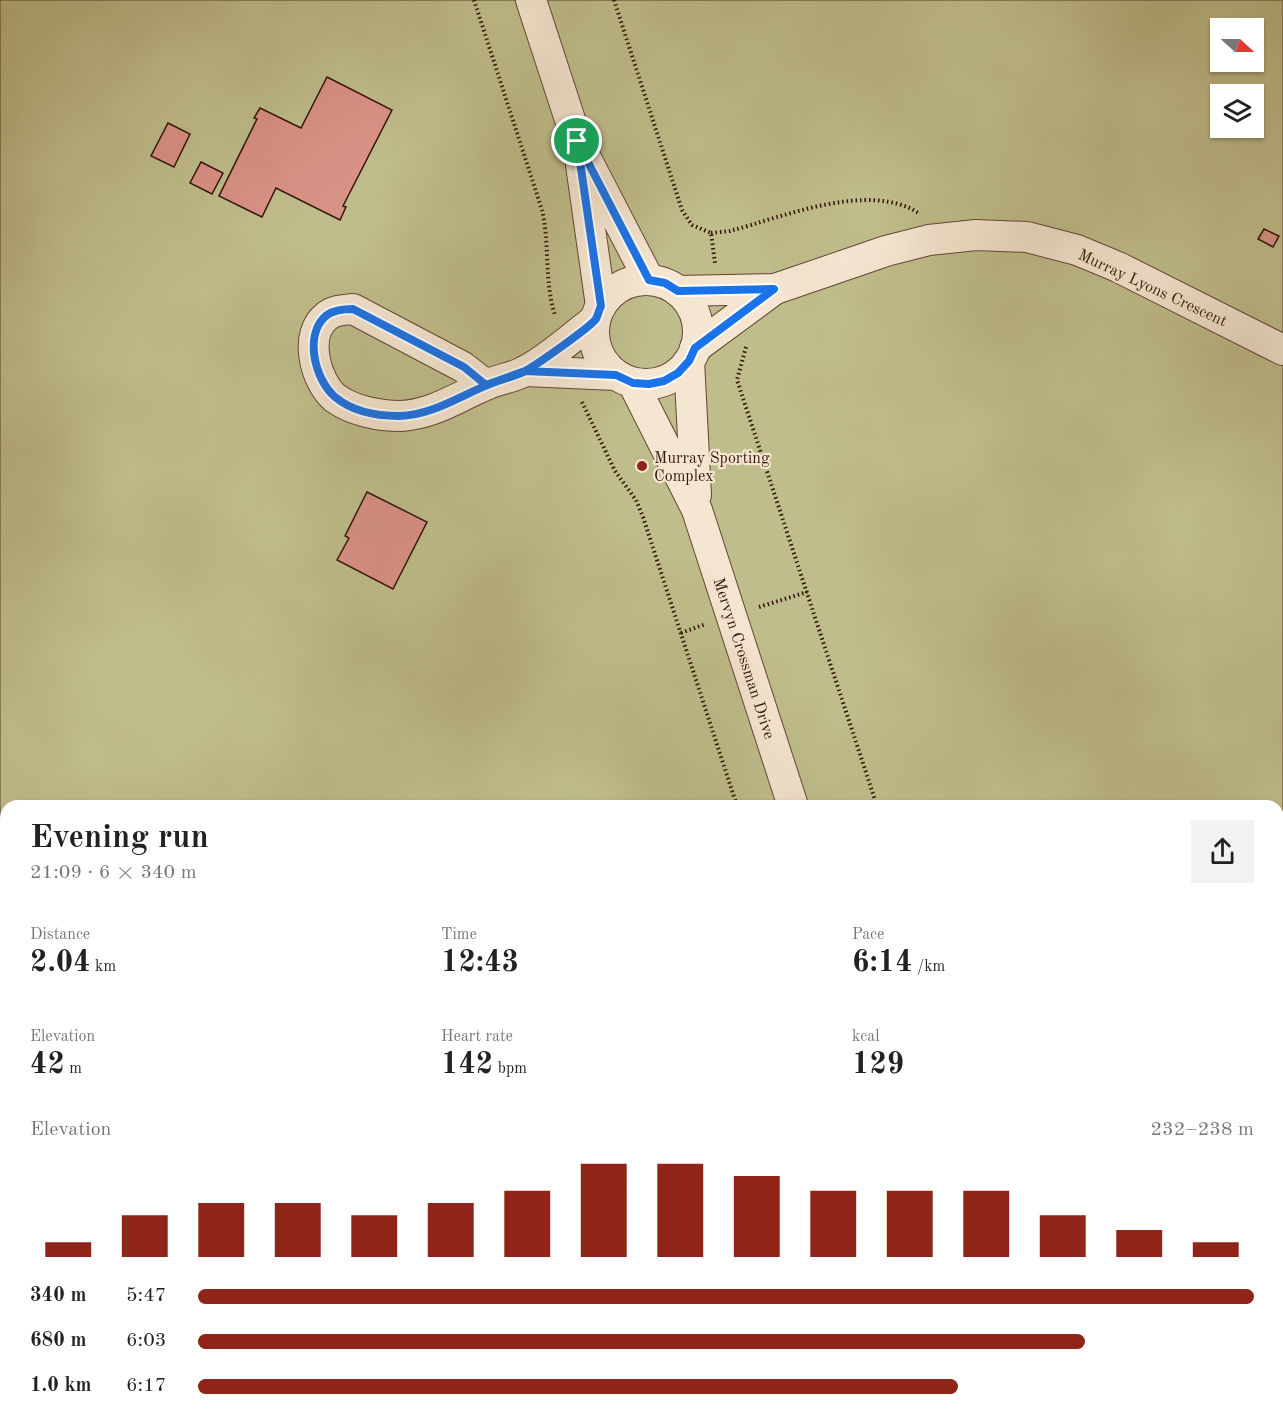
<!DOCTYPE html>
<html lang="en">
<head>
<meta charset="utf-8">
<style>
	body { margin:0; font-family:"Old Standard TT",serif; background:#f2f2f2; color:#222; height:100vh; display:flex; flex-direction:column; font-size:22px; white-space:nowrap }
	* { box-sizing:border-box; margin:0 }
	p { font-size:20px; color:#767676 }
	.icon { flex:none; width:33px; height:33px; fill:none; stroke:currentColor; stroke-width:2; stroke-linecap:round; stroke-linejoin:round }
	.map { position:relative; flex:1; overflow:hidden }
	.panel { position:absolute; left:0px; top:800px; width:1284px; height:622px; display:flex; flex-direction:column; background:#fff; border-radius:18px 18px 0 0; box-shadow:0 2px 4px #0004 }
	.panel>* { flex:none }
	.needle { width:39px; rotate:111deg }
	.controls { position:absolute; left:1210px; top:18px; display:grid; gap:12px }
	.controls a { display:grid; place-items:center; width:54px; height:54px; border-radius:0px; background:#fff; box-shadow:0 2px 4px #0004; font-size:30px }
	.pin { position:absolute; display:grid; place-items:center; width:51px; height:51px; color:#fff; margin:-26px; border:3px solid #fff; border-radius:50%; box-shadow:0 2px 6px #0007 }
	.round { display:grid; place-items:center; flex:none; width:63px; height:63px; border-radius:0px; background:#f2f2f2 }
	.overview { display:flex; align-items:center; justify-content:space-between; height:102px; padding:0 30px }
	h1 { font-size:33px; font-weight:700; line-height:45px }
	.stats { display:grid; grid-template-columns:repeat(3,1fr); gap:9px; height:102px; padding:6px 30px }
	.stats div { display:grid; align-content:center }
	.stats b { font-size:30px; font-weight:700 }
	.stats small { font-size:16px; font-weight:400 }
	.stats p { font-size:16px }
	.chart { height:168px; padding:12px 30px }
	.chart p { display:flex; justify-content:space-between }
	.chart svg { width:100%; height:108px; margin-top:6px; stroke:#8f2418; stroke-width:6 }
	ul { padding:0 30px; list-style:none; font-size:20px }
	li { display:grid; grid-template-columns:96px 72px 1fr; align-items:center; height:45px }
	li i { height:15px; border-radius:8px; background:#8f2418 }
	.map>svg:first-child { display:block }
	.green { fill:#bfbd8b; stroke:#7a694a; stroke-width:1.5; fill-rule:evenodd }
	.building { fill:#d99287; stroke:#341509; stroke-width:1.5 }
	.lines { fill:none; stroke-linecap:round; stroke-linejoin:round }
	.lane-casing { stroke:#634635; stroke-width:17 }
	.street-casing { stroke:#634635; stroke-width:32 }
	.path { stroke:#341509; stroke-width:4; stroke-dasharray:1.5 3; stroke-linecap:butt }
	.lane { stroke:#f5e6d1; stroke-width:15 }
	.street { stroke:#f5e6d1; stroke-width:30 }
	.route-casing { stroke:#fff; stroke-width:12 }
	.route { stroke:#1a73e8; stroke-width:8 }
	.poi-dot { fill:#8f2418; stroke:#f5e6d1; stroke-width:2 }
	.labels { text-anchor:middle; stroke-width:4.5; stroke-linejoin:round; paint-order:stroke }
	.street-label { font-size:16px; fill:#341509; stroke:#f5e6d1 }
	.poi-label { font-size:16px; fill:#341509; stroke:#f5e6d1; text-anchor:start }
</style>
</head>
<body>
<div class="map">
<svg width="1283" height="1421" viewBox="0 0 1283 1421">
	<rect width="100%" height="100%" fill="#efd8b8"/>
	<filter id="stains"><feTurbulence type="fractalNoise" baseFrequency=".00333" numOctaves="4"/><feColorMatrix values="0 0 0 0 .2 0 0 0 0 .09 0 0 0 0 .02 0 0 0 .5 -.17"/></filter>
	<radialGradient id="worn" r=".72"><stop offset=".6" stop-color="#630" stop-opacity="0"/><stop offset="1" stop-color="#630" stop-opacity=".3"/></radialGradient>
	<!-- green -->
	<path class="green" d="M0,0H1283V1421H0ZM1221,28H1254V62H1221ZM1221,94H1254V128H1221ZM6,806H1278V1416H6Z"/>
	<!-- building -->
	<g class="building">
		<polygon points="327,77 392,110 343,206 346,207 340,220 276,188 262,217 219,196 257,119 254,118 260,108 301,128"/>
		<polygon points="168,123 190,134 174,167 151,156"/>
		<polygon points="201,162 223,173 212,194 190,183"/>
		<polygon points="1264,229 1279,236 1273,247 1258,239"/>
		<polygon points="367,492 427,522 393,589 337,560 349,538 345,536"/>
		<polygon points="704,1416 769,1416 770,1421 706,1421"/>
	</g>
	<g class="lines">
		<!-- lane casing -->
		<g class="lane-casing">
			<polyline id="lane" points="867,1421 868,1416"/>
		</g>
		<!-- street casing -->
		<g class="street-casing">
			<g id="street">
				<polyline points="531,0 577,141 649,280"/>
				<polyline points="581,165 601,306"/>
				<circle cx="646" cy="332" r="52"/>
				<polyline points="678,291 775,289 886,251 929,240 976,235 1027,237 1077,250 1118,267 1283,350"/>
				<polyline points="695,348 775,289"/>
				<polyline points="689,361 696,495"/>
				<polyline points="525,371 616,375"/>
				<polyline points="633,383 697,510 793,806"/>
				<path d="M486,385L463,367L353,309C344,310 334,310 327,316C303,334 315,381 335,398C353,411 379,416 401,416C434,414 457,397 486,385C498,379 513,378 525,371C550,358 573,336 595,320"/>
				<polyline points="991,1416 993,1421"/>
			</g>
		</g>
		<!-- path -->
		<g class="path">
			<path d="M474,0L542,210C550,245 544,282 555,315"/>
			<polyline points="614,0 682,210 692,225 711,233 715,263"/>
			<path d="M711,233L730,231C783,217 870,180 920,214"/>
			<polyline points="746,347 737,380 877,806"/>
			<polyline points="582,402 615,471 636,500 643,517 737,806"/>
			<polyline points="759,607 807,592"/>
			<polyline points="681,633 706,624"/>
			<polyline points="936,1416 938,1421"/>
			<polyline points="1077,1416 1079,1421"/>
		</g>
		<!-- lane -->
		<use href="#lane" class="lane"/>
		<!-- street -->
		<use href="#street" class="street"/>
	</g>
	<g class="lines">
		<!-- route casing -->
		<g class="route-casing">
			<path id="route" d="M577,141L601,306C599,310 598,315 596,319C589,328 539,363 527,370C519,375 509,377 501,380C466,391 437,415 399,416C377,416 352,411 335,397C315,380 303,334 327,315C334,310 344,309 353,309L464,367L486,385L525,371L616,375L633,383L649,384L664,381L678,373L689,361L695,348L774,289L678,291L665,283L649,280L577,141"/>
		</g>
		<!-- route -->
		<use href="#route" class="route"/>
	</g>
	<!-- markers -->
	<circle class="poi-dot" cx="642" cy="466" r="6"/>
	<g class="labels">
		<!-- street labels -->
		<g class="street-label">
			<text transform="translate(1153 287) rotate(25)" y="6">Murray Lyons Crescent</text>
			<text transform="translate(745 658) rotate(72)" y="6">Mervyn Crossman Drive</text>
		</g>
		<!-- poi labels -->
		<g class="poi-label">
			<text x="654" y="463">Murray Sporting<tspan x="654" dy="18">Complex</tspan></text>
		</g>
	</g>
	<rect width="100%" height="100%" filter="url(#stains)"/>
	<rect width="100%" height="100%" fill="url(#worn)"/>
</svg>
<div class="controls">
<a><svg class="needle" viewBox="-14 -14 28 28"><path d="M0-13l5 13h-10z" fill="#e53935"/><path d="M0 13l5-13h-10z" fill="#767676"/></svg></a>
<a><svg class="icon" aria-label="layers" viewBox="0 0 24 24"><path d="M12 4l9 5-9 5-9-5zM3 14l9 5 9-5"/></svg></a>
</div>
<div class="pin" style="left:577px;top:141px;background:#1e9e55"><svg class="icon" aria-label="arrive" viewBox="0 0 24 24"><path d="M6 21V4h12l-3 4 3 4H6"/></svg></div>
<section class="panel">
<div class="overview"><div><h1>Evening run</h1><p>21:09 · 6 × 340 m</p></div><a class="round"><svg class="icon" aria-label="share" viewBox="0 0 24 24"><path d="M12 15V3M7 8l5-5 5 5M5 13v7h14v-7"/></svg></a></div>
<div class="stats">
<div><p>Distance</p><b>2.04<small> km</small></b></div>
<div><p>Time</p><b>12:43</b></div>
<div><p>Pace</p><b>6:14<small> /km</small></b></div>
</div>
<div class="stats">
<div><p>Elevation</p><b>42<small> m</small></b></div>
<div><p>Heart rate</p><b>142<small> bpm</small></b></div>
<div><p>kcal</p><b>129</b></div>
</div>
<div class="chart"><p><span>Elevation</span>232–238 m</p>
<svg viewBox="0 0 160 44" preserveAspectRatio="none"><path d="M5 44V38M15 44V27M25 44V22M35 44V22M45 44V27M55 44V22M65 44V17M75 44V6M85 44V6M95 44V11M105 44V17M115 44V17M125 44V17M135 44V27M145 44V33M155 44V38"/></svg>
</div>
<ul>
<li><b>340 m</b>5:47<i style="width:100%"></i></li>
<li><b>680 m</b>6:03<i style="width:84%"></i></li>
<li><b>1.0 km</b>6:17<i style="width:72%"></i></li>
</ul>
</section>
</div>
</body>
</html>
